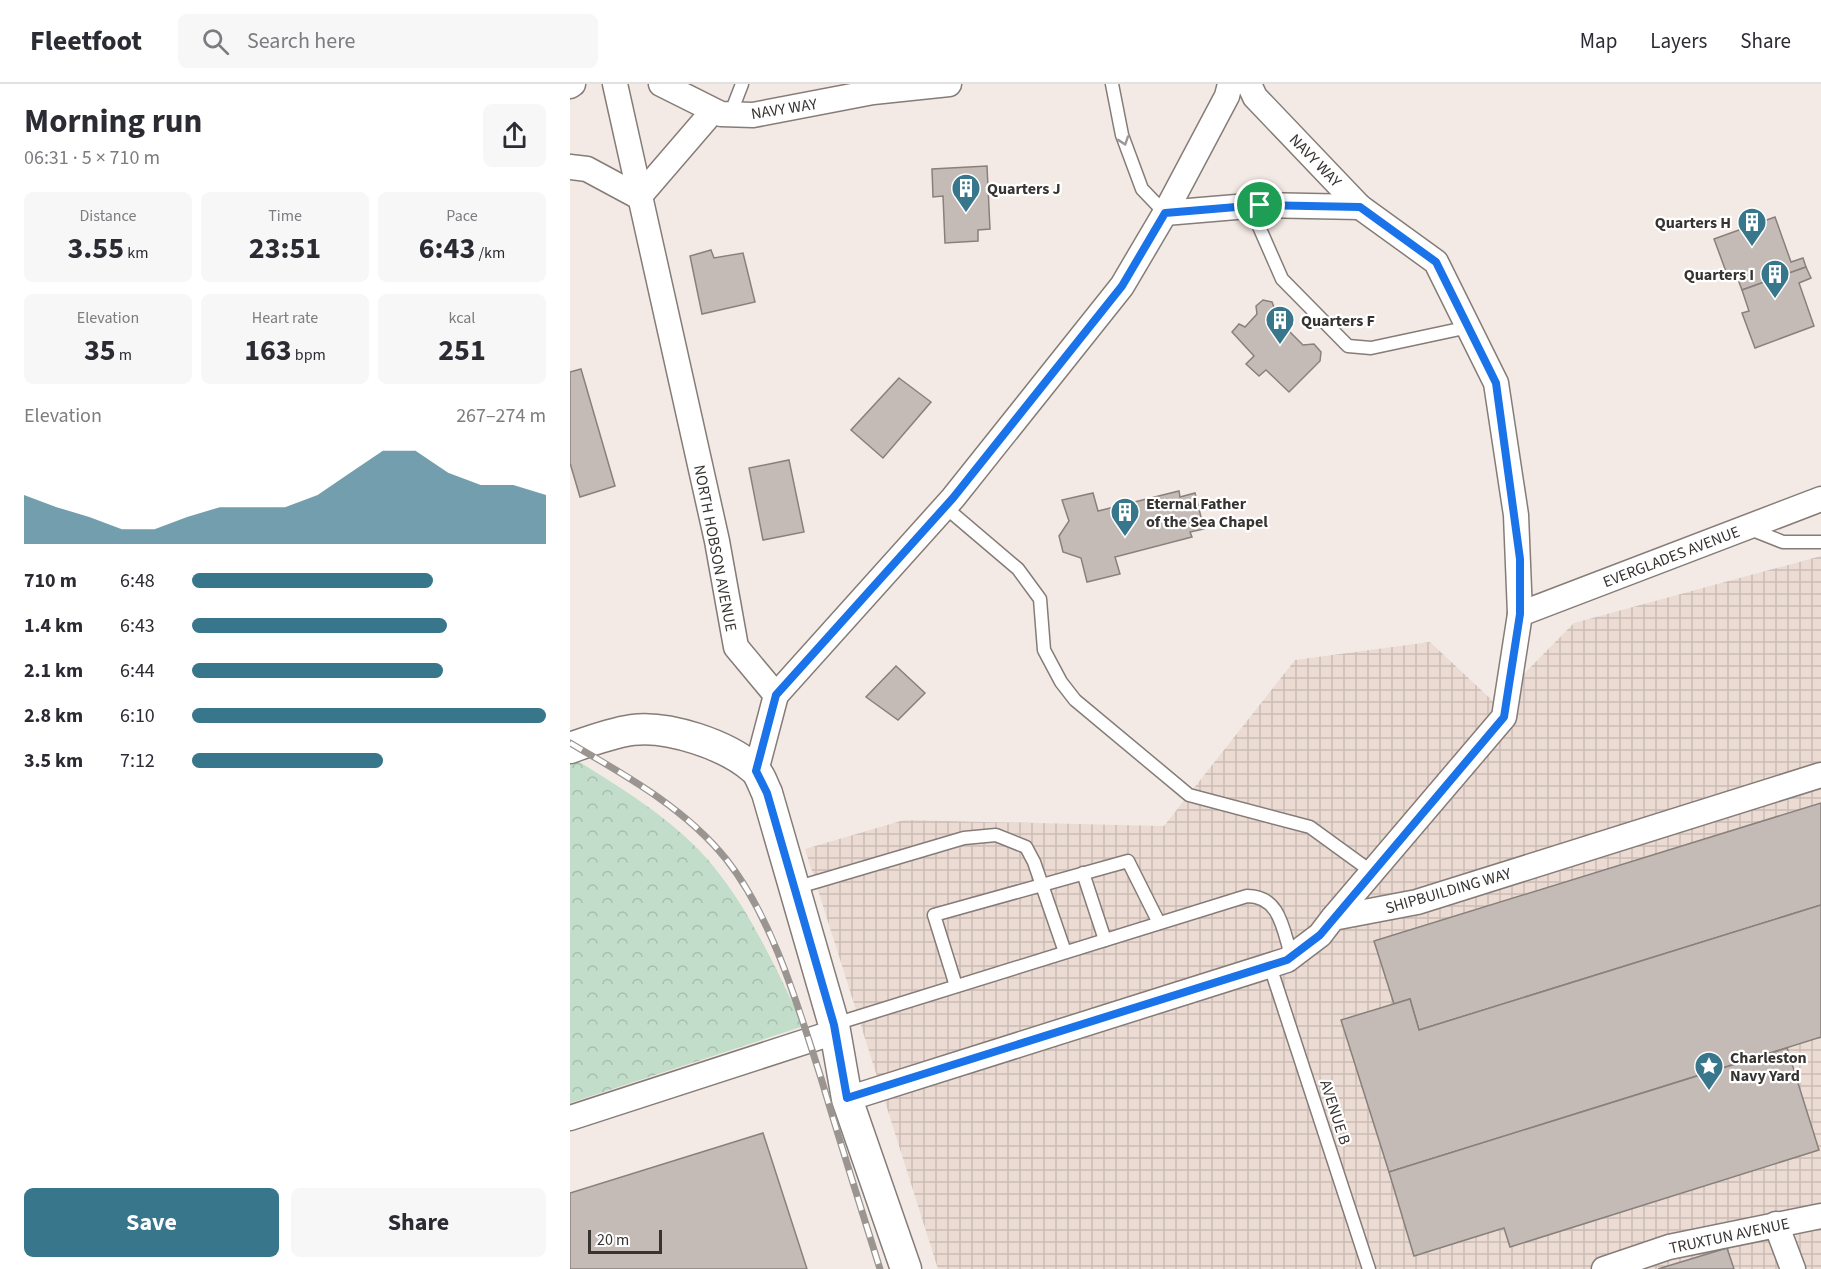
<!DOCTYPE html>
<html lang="en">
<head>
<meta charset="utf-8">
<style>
	body { margin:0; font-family:"Source Sans 3",sans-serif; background:#f7f7f7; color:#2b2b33; height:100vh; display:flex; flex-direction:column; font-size:22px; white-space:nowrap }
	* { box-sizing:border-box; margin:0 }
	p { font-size:20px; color:#7c7c81 }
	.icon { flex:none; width:33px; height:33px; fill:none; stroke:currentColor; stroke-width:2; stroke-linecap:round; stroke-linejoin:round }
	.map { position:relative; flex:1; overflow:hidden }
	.drawer { display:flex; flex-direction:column; background:#fff; width:570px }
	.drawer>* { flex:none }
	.scale { position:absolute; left:18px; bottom:15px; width:74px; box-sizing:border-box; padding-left:6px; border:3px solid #363331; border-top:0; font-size:16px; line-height:21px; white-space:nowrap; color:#363331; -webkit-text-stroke:4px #fff; paint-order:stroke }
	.pin { position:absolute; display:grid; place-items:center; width:51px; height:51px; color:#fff; margin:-26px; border:3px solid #fff; border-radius:50%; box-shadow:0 2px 6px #0007 }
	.round { display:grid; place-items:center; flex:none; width:63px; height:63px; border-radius:9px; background:#f7f7f7 }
	.headline { display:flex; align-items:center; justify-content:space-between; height:102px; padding:0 24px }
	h1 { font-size:33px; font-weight:700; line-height:45px }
	.metrics { display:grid; grid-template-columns:repeat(3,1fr); gap:9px; height:102px; padding:6px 24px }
	.metrics div { display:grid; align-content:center; border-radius:9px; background:#f7f7f7; text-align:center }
	.metrics b { font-size:30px; font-weight:700 }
	.metrics small { font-size:16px; font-weight:400 }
	.metrics p { font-size:16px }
	.chart { height:168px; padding:12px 24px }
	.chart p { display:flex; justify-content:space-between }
	.chart svg { width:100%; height:108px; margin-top:6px; fill:#37768b; opacity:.7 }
	.action { display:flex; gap:12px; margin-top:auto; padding:12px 24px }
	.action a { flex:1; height:69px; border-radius:9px; background:#37768b; color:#fff; font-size:24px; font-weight:700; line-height:69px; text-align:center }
	.action a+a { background:#f7f7f7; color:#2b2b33 }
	ul { padding:0 24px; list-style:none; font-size:20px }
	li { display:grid; grid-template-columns:96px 72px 1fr; align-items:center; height:45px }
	li i { height:15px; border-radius:8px; background:#37768b }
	header { display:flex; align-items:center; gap:36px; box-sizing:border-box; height:84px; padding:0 30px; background:#fff; border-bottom:2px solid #e1e1e2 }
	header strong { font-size:28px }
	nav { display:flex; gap:33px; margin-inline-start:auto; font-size:21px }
	.search { width:420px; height:54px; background:#f7f7f7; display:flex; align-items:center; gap:15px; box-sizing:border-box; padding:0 21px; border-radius:9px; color:#7c7c81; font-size:22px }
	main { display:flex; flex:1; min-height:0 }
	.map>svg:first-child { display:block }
	.industrial { fill:url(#industrial-grid) }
	.forest { fill:url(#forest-crowns) }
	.building { fill:#c4bbb6; stroke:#89807c; stroke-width:1.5 }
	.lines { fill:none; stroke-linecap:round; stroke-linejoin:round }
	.service-casing { stroke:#857c78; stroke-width:15 }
	.minor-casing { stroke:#857c78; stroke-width:27 }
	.tertiary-casing { stroke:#857c78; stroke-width:33 }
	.service { stroke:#fff; stroke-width:12 }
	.minor { stroke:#fff; stroke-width:24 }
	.tertiary { stroke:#fff; stroke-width:30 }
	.rail-casing { stroke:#9b9591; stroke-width:7 }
	.rail { stroke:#fff; stroke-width:4.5; stroke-dasharray:14; stroke-linecap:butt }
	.oneway { stroke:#9a9998 }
	.route-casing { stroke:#fff; stroke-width:12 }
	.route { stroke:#1a73e8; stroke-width:8 }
	.labels { text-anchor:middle; stroke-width:4.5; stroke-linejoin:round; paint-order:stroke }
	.street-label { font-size:16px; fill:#363331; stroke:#fff }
	.poi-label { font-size:16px; font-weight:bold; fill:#363331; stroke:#fff; text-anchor:start }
</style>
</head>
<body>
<header>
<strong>Fleetfoot</strong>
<div class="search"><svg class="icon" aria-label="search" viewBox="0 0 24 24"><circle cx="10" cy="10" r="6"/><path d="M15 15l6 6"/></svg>Search here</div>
<nav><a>Map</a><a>Layers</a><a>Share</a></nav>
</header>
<main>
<section class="drawer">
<div class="headline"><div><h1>Morning run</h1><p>06:31 · 5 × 710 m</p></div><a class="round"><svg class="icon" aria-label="share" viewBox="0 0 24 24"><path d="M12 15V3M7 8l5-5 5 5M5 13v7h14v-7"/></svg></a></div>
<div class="metrics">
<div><p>Distance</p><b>3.55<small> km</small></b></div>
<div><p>Time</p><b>23:51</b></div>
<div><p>Pace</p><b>6:43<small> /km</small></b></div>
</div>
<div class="metrics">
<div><p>Elevation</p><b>35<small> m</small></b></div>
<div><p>Heart rate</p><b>163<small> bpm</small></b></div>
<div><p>kcal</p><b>251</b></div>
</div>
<div class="chart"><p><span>Elevation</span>267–274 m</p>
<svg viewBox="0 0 160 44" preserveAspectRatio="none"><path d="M0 44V24L10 29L20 33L30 38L40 38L50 33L60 29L70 29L80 29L90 24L100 15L110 6L120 6L130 15L140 20L150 20L160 24V44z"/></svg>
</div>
<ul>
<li><b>710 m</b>6:48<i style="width:68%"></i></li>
<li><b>1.4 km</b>6:43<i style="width:72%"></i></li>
<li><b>2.1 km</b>6:44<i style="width:71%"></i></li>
<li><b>2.8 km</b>6:10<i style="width:100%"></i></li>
<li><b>3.5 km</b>7:12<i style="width:54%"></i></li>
</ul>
<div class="action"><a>Save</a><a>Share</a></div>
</section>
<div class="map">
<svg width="1251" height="1185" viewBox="0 0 1251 1185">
	<defs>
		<pattern id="industrial-grid" width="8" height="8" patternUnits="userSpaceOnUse" patternTransform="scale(1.5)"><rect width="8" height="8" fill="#ecdbd3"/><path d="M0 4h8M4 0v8" fill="none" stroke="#cbbcb6"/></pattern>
		<pattern id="forest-crowns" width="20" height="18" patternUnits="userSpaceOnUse" patternTransform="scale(1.5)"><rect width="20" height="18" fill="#c2deca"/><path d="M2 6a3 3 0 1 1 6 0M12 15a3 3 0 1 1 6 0" fill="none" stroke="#a7bfae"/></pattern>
	</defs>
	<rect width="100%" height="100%" fill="#f4eae5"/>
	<!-- industrial -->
	<polygon class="industrial" points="1251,472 1251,1185 368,1185 235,765 334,736 594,742 725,576 860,558 925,619 1004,539"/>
	<!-- forest -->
	<path class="forest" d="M8,677C51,704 94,730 129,766C176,815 204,882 234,942L0,1019V680Z"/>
	<!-- building -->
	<g class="building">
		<polygon points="417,82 420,145 408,146 408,157 375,159 373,112 363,113 362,85"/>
		<polygon points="1205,133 1221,178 1233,174 1236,183 1172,206 1166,190 1158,193 1144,155"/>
		<polygon points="141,166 144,174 173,169 185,218 132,230 120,172"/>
		<polygon points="1236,183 1241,194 1229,199 1244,242 1185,264 1172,229 1179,227 1172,206"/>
		<polygon points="693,216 702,218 705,226 703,231 733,261 744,260 751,268 750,277 719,308 696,286 689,292 676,280 684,272 662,248 669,240 675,243 687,230 686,222"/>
		<polygon points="11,285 45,402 10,413 0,379 0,288"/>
		<polygon points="329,294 361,318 313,374 281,346"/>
		<polygon points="219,376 234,448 193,456 179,384"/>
		<polygon points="609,407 610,413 625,409 634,445 620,448 622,453 545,473 550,490 517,498 511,474 493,468 489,452 499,437 492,416 523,409 528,427"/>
		<polygon points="326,582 355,609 328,636 296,613"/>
		<polygon points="1251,719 1251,821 849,946 840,915 824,920 804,857"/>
		<polygon points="1251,821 1251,953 819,1088 771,936 840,915 849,946"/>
		<polygon points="1217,964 1249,1066 940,1163 934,1144 844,1172 819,1088"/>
		<polygon points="193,1049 237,1185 0,1185 0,1109"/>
		<polygon points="1157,1164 1164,1185 1088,1185"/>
	</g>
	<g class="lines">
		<!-- service casing -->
		<g class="service-casing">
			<g id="service">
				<polyline points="542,0 552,51 572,105 595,129"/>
				<polyline points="160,31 172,0"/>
				<polyline points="680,122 712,195 778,262 801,264 899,243"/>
				<polyline points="375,423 448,485 470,515 474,566 491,598 505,616 619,711 740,743 802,788"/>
				<polyline points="1180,445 1213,458 1251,458"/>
				<polyline points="513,789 535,856"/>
				<polyline points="225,804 394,754 426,751 456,763 464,778 495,868"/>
				<polyline points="700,882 799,1185"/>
				<polyline points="386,902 364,831 558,777 589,839"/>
				<path d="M265,940L677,812C711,812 713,847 722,874"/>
			</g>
		</g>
		<!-- minor casing -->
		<g class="minor-casing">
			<g id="minor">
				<polyline points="45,0 147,457 166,563 206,611 186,687"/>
				<polyline points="91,0 151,30 183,31 303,8 379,0"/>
				<polyline points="679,0 685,13 790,123 866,178 926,299 946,431 950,530 934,633 763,834"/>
				<polyline points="0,2 3,0"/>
				<polyline points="0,83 17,85 69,113 143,27"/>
				<polyline points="595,129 690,121 790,123"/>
				<polyline points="950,530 1251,415"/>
				<polyline points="206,611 383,414 552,202 595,129 657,12 660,0"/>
				<polyline points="277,1015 717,876 750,851 763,834 847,818 1251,691"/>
				<polyline points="0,1034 265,948"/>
				<polyline points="1206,1140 1223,1185"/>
				<polyline points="1034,1185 1099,1163 1251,1132"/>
			</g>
		</g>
		<!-- tertiary casing -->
		<g class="tertiary-casing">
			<path id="tertiary" d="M0,664C20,657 41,649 62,646C98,641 157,661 184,685C190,690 193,701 197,709L264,941L277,1015L336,1185"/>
		</g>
		<!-- service -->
		<use href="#service" class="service"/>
		<!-- minor -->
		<use href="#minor" class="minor"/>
		<!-- tertiary -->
		<use href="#tertiary" class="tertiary"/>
		<!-- rail casing -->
		<g class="rail-casing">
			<path id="rail" d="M0,659C55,691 115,724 156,775C203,834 228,923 251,994C270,1058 290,1121 310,1185"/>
		</g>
		<!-- rail -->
		<use href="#rail" class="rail"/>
	</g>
	<!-- one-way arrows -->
	<defs><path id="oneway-chevron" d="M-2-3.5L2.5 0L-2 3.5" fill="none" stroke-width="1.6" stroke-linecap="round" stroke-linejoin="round" transform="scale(1.5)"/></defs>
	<use class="oneway" href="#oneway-chevron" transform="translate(554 57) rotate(71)"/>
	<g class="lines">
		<!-- route casing -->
		<g class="route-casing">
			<polygon id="route" points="690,121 790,123 866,178 926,299 950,475 950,530 934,633 750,851 717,876 277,1014 264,941 197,709 186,687 206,611 383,414 552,202 595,129"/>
		</g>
		<!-- route -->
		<use href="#route" class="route"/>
	</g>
	<!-- icons -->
	<defs>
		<g id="building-pin" transform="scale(1.5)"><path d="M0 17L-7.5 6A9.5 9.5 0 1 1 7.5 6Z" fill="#37768b" stroke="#fff"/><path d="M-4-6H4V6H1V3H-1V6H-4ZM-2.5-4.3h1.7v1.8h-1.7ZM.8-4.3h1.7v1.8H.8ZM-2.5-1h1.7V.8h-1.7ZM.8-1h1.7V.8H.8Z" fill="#fff"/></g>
		<g id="sight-pin" transform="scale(1.5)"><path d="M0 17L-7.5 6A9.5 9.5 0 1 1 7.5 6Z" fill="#37768b" stroke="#fff"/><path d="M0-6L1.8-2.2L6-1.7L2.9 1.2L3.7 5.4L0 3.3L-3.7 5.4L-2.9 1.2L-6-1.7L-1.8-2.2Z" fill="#fff"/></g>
	</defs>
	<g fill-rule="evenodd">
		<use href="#building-pin" x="396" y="104"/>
		<use href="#building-pin" x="1182" y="138"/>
		<use href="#building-pin" x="1205" y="190"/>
		<use href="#building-pin" x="710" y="236"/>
		<use href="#building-pin" x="555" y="428"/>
		<use href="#sight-pin" x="1139" y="982"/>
	</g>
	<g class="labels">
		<!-- street labels -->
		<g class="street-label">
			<text transform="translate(214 24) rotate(-9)" y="6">NAVY WAY</text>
			<text transform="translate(746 76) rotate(46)" y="6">NAVY WAY</text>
			<text transform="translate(146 464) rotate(79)" y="6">NORTH HOBSON AVENUE</text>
			<text transform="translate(1101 472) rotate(-21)" y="6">EVERGLADES AVENUE</text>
			<text transform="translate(878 806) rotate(-16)" y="6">SHIPBUILDING WAY</text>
			<text transform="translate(766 1028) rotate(72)" y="6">AVENUE B</text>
			<text transform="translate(1159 1151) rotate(-12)" y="6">TRUXTUN AVENUE</text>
		</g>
		<!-- poi labels -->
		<g class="poi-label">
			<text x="417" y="110">Quarters J</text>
			<text x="1161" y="144" text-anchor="end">Quarters H</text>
			<text x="1184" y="196" text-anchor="end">Quarters I</text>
			<text x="731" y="242">Quarters F</text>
			<text x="576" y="425">Eternal Father<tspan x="576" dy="18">of the Sea Chapel</tspan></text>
			<text x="1160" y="979">Charleston<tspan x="1160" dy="18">Navy Yard</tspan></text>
		</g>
	</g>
</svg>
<div class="scale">20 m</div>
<div class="pin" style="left:690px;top:121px;background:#1e9e55"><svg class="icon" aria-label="arrive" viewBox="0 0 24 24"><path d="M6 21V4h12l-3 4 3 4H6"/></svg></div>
</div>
</main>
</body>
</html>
